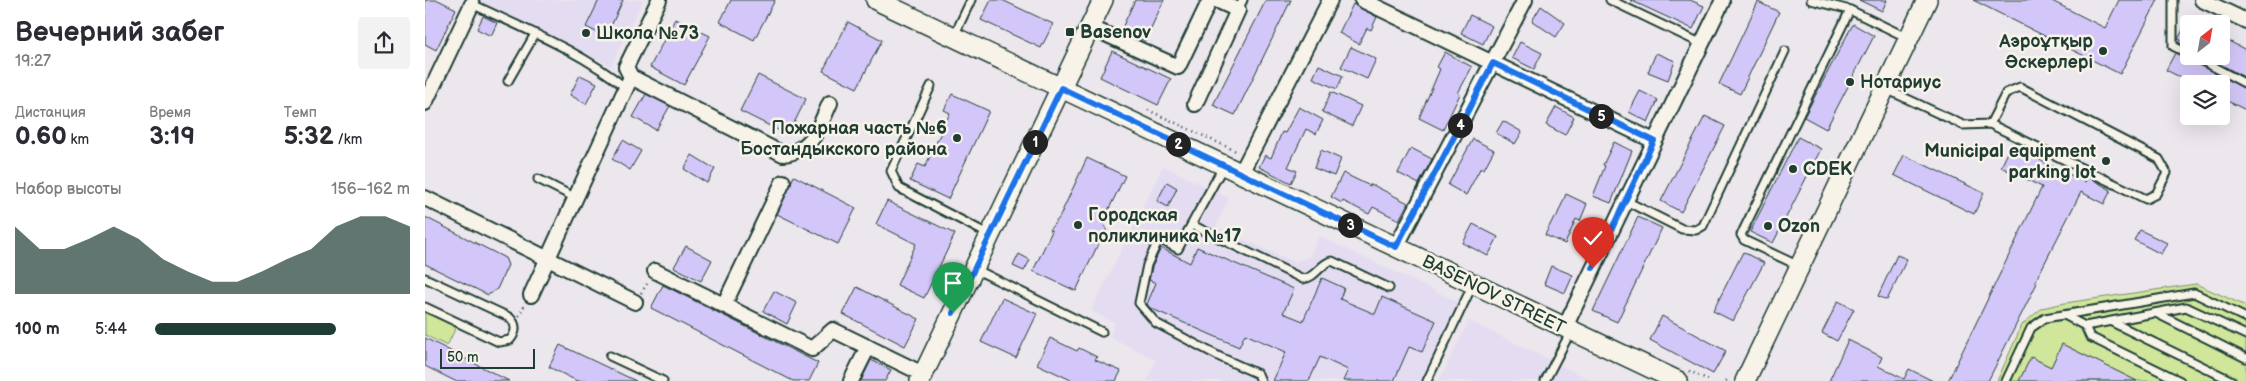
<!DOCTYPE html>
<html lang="ru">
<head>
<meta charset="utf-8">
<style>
	body { margin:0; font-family:"Balsamiq Sans",sans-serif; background:#f2f2f3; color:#2b2b33; height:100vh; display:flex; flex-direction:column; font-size:19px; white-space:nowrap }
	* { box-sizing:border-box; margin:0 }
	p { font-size:16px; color:#7c7c81 }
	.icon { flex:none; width:28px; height:28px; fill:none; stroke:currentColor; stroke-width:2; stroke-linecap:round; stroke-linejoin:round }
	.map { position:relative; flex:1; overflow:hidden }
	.drawer { display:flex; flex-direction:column; background:#fff; width:425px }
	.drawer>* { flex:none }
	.needle { width:32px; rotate:31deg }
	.tools { position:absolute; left:1755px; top:15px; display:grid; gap:10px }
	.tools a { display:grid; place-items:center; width:50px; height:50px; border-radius:5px; background:#fff; box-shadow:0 5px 20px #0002; font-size:25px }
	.scale { position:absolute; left:15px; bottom:12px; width:95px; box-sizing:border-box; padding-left:5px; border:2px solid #1f3d34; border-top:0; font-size:14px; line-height:18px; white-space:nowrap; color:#1f3d34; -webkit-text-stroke:4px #f7f3e8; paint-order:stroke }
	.pin { position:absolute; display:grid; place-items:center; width:42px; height:42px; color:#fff; margin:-51px -21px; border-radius:50% 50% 50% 0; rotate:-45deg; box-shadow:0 0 5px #0007 }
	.pin .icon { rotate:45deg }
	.km { position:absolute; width:25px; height:25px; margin:-12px; border-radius:50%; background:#222; color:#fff; font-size:14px; line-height:25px; text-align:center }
	.round { display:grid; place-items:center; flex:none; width:52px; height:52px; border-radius:5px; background:#f2f2f3 }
	.head { display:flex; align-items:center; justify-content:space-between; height:85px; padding:0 15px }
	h1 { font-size:28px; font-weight:700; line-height:38px }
	.figures { display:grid; grid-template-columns:repeat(3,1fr); gap:8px; height:85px; padding:5px 15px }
	.figures div { display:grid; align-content:center }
	.figures b { font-size:25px; font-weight:700 }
	.figures small { font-size:14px; font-weight:400 }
	.figures p { font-size:14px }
	.chart { height:140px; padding:10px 15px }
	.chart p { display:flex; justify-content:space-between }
	.chart svg { width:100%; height:90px; margin-top:5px; fill:#1f3d34; opacity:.7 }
	ul { padding:0 15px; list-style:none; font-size:16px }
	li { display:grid; grid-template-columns:80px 60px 1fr; align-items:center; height:38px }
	li i { height:12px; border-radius:6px; background:#1f3d34 }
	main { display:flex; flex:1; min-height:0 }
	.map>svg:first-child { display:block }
	.built { fill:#e4ddf1 }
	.green { fill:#d0e69b; stroke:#789268 }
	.building { fill:#d3c7f9; stroke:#1f3d34 }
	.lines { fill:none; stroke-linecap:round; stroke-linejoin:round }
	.lane-casing { stroke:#1f3d34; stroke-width:11 }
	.street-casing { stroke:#1f3d34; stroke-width:18 }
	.secondary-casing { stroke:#1f3d34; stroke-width:22 }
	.path { stroke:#1f3d34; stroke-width:2.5; stroke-dasharray:1 4; stroke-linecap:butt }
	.lane { stroke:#f7f3e8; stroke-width:7 }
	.street { stroke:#f7f3e8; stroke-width:14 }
	.secondary { stroke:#f7f3e8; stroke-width:19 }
	.route-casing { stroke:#fff; stroke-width:10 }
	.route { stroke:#1a73e8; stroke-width:6 }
	.poi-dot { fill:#1f3d34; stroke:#f7f3e8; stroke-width:2 }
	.labels { text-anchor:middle; stroke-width:5; stroke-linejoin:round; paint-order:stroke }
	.poi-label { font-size:18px; font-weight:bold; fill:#1f3d34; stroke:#f7f3e8; text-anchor:start }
	.street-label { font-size:18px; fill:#1f3d34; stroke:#f7f3e8 }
</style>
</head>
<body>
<main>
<section class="drawer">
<div class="head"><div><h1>Вечерний забег</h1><p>19:27</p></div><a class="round"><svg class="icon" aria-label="share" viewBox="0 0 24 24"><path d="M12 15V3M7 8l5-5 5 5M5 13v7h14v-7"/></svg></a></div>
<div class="figures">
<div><p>Дистанция</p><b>0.60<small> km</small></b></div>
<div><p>Время</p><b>3:19</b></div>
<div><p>Темп</p><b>5:32<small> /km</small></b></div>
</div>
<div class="chart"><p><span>Набор высоты</span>156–162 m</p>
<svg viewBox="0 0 160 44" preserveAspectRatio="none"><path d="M0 44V11L10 22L20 22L30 17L40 11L50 17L60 27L70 33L80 38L90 38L100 33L110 27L120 22L130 11L140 6L150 6L160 11V44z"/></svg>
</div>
<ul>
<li><b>100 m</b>5:44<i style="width:71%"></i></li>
</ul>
</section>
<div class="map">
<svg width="1821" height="381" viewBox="0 0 1821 381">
	<rect width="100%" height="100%" fill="#ece6ed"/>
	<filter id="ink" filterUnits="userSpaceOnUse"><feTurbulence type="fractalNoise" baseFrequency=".02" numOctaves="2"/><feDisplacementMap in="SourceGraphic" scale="10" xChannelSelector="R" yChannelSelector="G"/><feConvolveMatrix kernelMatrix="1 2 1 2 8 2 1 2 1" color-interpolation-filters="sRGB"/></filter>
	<g filter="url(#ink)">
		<!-- built -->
		<g class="built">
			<polygon points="52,0 218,0 186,66"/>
			<polygon points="738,166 804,198 791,227 869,262 885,257 894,236 1035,303 997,381 722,381 731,360 685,337 690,323 666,311"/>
			<polygon points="1044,321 1168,381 1014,381"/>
		</g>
		<!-- green -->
		<g class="green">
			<polygon points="1771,284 1821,306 1821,381 1572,381 1597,325 1617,308 1640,303"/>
			<polygon points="0,307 33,323 22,346 0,335"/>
		</g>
		<!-- building -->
		<g class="building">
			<polygon points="0,0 13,0 31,9 11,50 0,44"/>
			<polygon points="174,0 198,0 181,37 161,27"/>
			<polygon points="306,0 350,0 329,40 295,22"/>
			<polygon points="566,0 577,0 628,24 616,48 556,20"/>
			<polygon points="710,0 739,0 720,41 696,30"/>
			<polygon points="841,0 866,0 810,115 788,105"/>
			<polygon points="1205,0 1265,0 1279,6 1268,29"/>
			<polygon points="1434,0 1462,0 1457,11"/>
			<polygon points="1548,0 1625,0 1680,28 1694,0 1733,0 1695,74"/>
			<polygon points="1333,2 1354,12 1315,94 1294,84"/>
			<polygon points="928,4 952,17 946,30 942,28 934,44 914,33"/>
			<polygon points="1116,6 1140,23 1131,37 1107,21"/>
			<polygon points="1045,15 1067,26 1058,44 1036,33"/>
			<polygon points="58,16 72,23 66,36 52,29"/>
			<polygon points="250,19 285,36 259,85 225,67"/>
			<polygon points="1764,19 1764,48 1754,43 1756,40 1753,39"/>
			<polygon points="423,22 457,40 432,88 398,71"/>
			<polygon points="1428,24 1449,36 1401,129 1379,117"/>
			<polygon points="1796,37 1821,50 1821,78 1780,56 1796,56"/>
			<polygon points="1095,42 1117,53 1109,69 1087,58"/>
			<polygon points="926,47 951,59 942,79 916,67"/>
			<polygon points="687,51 746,79 733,105 675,77"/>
			<polygon points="1020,52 1047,67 1033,93 1035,94 1018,130 994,118 1015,69 1012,67"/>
			<polygon points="1231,53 1250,61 1243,80 1223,72"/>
			<polygon points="1750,53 1821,89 1821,110 1796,98 1796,84 1769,84 1741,70"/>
			<polygon points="894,65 918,76 912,89 888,78"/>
			<polygon points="155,75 172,83 161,104 145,95"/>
			<polygon points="333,75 381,99 363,135 315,111"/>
			<polygon points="1215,91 1233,100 1223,122 1204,112"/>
			<polygon points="906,92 936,106 927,126 897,112"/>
			<polygon points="221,94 245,106 231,130 208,117"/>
			<polygon points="527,94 564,111 523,199 485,181 493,164 500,167 525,113 519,110"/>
			<polygon points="874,107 898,120 891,134 881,129 863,167 872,171 866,183 834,167 840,155 846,158 857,132 860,133"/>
			<polygon points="1131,107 1149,117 1140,135 1121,125"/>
			<polygon points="1280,116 1300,126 1256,212 1236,201"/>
			<polygon points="1078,121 1097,132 1090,144 1071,133"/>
			<polygon points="1373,137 1396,149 1348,243 1325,232"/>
			<polygon points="1048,139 1069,150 1059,169 1056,167 1041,195 1023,185"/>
			<polygon points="198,140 216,151 205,170 187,159"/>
			<polygon points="1189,142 1207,151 1186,203 1168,196 1180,166 1178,165"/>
			<polygon points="1586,146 1660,182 1663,177 1686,190 1679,204 1656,192 1610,282 1612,283 1563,381 1523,381 1617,187 1576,167"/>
			<polygon points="986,148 1007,159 994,184 973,173"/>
			<polygon points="896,150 916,159 909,176 889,168"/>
			<polygon points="267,155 290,169 282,183 259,169"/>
			<polygon points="1479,155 1559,193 1549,214 1469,175"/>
			<polygon points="662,158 700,176 677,223 681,227 681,234 676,238 651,291 608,271 627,231 624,230 634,218"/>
			<polygon points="918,173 945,186 946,184 983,203 974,220 948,207 944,214 918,201 917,203 906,197"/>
			<polygon points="369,176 431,208 413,244 352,214"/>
			<polygon points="742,182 752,188 743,207 732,201"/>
			<polygon points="1141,194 1162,204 1155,221 1151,219 1140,244 1120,235 1129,217 1131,218"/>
			<polygon points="462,201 530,234 499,298 472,285 491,244 451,224"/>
			<polygon points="0,217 80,258 83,265 72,289 63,295 0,264"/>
			<polygon points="1213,217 1237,228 1192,322 1168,311"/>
			<polygon points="1048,224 1073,237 1063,256 1038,243"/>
			<polygon points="1715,230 1742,243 1736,254 1709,240"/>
			<polygon points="261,246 287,260 276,281 249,267"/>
			<polygon points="772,247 869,289 858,313 878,321 897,278 919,288 915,299 950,314 957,297 1011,321 997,352 984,347 969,381 918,381 923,370 895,357 884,381 848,381 861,352 820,334 814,347 725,308 722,304 731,283 724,280 727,267 736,248 765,263"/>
			<polygon points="1318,252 1339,263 1308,321 1288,311"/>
			<polygon points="594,254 605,260 599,271 588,266"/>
			<polygon points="1472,255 1482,259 1462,300 1453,296"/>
			<polygon points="1126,266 1148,275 1140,293 1119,284"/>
			<polygon points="238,285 393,363 384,381 368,381 226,308"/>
			<polygon points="432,287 494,319 480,346 418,314"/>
			<polygon points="349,291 372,303 362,324 338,311"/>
			<polygon points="577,298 612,314 591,358 556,342"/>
			<polygon points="1413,301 1429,309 1412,341 1397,333"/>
			<polygon points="1237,316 1301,351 1288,374 1225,340"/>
			<polygon points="0,338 84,381 30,381 0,366"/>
			<polygon points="625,338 652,351 654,348 672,357 670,360 696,371 691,381 648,381 612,364"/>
			<polygon points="1423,340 1457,357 1453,366 1479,379 1484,369 1508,381 1404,381"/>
			<polygon points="1637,344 1712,381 1594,381 1606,357 1626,367"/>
			<polygon points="135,345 211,381 152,381 124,367"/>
			<polygon points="446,360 466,370 460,381 436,381"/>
		</g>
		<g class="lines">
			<!-- lane casing -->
			<g class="lane-casing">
				<g id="lane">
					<polyline points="1185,0 1277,44"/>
					<polyline points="1386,0 1425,10 1483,38"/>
					<polyline points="1748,0 1748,46 1764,54"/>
					<path d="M47,4C99,29 156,51 201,88"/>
					<polyline points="813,10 818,0"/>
					<polyline points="529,36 546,0"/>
					<polyline points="1768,56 1821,84"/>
					<polyline points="83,81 110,34"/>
					<polyline points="506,86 466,171 474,188 563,234"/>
					<polyline points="1461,89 1538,125 1565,124 1721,199 1731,194 1742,173 1734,159 1595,87 1581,93 1565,124"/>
					<polyline points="798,167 753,249 734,239 722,265 714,303 731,323 795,357 833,374 836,381"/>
					<polyline points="113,179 151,198"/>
					<polyline points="1201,201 1257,229 1271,230 1278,226 1360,51"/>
					<path d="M767,225L878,279C891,278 895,263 907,261L964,288"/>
					<polyline points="1374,266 1319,240 1316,235 1425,10"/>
					<polyline points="550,269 677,332"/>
					<path d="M0,278L84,317C92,324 92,332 85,340L74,342L0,307"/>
					<polyline points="1731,313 1821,358"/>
					<polyline points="1639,315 1660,326 1761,307 1821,335"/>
					<polyline points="1687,322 1807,381"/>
					<polyline points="1660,326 1665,337 1755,381"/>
					<polyline points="185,356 238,381"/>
					<polyline points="1002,381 1048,284"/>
					<polyline points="1120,381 1146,331"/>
					<polyline points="1581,381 1606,328 1620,318 1769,293 1821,318"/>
				</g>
			</g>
			<!-- street casing -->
			<g class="street-casing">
				<g id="street">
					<path d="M234,0L201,67L206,77L358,154C388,151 394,127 405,103"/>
					<polyline points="937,0 1229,141"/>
					<polyline points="1777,0 1821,21"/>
					<polyline points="665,27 753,67 785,0"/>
					<polyline points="0,103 47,4"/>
					<polyline points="770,104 813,10 791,0"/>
					<polyline points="816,173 905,0"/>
					<polyline points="0,198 210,302"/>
					<polyline points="971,247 1100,0"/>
					<polyline points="230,271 387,349 408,330 498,374"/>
					<polyline points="106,295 206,77"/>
					<polyline points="299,305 358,182"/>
					<polyline points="1140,327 1297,2"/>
					<polyline points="426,381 443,347"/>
				</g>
			</g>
			<!-- secondary casing -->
			<g class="secondary-casing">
				<g id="secondary">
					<polyline points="451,0 1253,381"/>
					<polyline points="495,381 678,0"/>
					<polyline points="1320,381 1502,0"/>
				</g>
			</g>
			<!-- path -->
			<g class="path">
				<polyline points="723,110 813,152"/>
				<polyline points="216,293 224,281"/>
				<polyline points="94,316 100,305"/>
				<polyline points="1264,371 1286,381"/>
				<polyline points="1301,381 1302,380"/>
			</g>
			<!-- lane -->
			<use href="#lane" class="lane"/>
			<!-- street -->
			<use href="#street" class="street"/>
			<!-- secondary -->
			<use href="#secondary" class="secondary"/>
		</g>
	</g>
	<g class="lines" filter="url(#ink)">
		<!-- route casing -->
		<g class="route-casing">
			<polyline id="route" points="528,313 636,88 971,247 1068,63 1229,141 1168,268"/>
		</g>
		<!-- route -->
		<use href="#route" class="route"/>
	</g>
	<!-- markers -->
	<g class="poi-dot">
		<rect x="640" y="27" width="10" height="10" rx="2.5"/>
		<circle cx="161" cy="33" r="5"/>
		<circle cx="1678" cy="51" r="5"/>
		<circle cx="1425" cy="82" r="5"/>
		<circle cx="532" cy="138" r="5"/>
		<circle cx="1681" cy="161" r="5"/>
		<circle cx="1368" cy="169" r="5"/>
		<circle cx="653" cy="225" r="5"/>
		<circle cx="1343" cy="226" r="5"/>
	</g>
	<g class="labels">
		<!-- poi labels -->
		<g class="poi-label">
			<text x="655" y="38">Basenov</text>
			<text x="171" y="39">Школа №73</text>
			<text x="1668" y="47" text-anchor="end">Аэроұтқыр<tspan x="1668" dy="21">Әскерлері</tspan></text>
			<text x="1435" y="88">Нотариуc</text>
			<text x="522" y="134" text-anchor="end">Пожарная часть №6<tspan x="522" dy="21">Бостандыкского района</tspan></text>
			<text x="1671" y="157" text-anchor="end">Municipal equipment<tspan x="1671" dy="21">parking lot</tspan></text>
			<text x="1378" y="175">CDEK</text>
			<text x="663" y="221">Городская<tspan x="663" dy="21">поликлиника №17</tspan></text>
			<text x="1353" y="232">Ozon</text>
		</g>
		<!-- street labels -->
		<g class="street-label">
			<text transform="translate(1069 294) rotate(26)" y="6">BASENOV STREET</text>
		</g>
	</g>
</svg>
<div class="tools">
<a><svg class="needle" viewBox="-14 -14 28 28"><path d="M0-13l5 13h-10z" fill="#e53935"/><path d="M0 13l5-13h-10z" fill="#7c7c81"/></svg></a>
<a><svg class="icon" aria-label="layers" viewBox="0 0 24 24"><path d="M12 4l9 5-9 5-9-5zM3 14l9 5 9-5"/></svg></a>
</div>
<div class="scale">50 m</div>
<div class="pin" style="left:528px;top:313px;background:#1e9e55"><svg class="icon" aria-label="arrive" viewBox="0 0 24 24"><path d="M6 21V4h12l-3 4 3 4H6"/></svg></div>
<div class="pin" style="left:1168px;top:268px;background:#d93025"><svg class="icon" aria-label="check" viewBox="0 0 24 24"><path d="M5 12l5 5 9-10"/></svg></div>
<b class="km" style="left:610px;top:142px">1</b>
<b class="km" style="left:753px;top:144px">2</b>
<b class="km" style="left:925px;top:225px">3</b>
<b class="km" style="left:1035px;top:125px">4</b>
<b class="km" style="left:1176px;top:116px">5</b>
</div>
</main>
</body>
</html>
